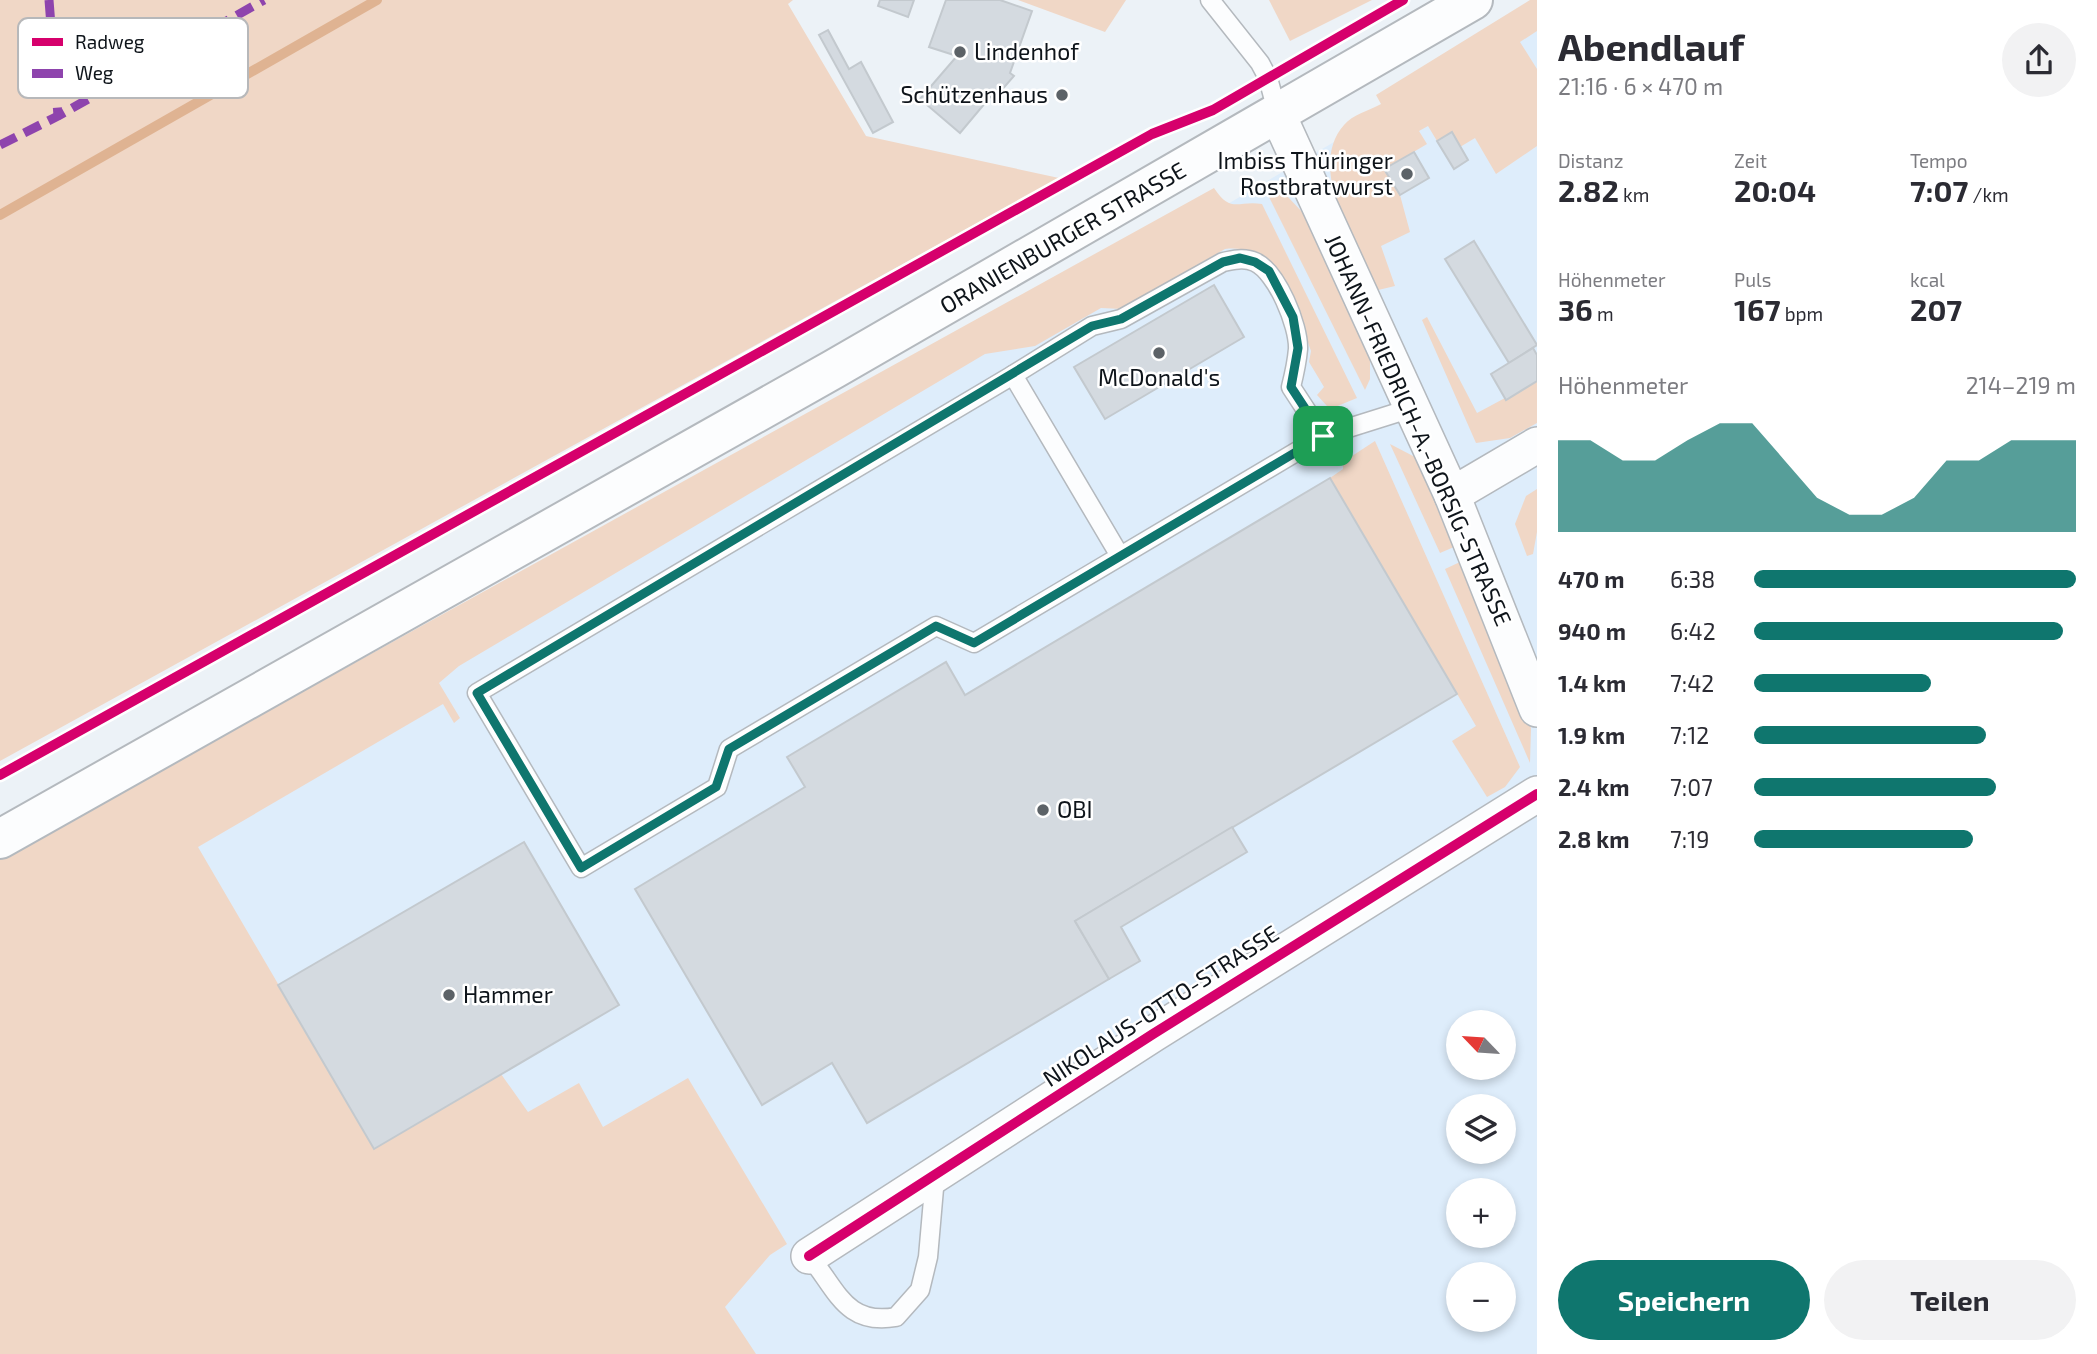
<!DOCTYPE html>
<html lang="de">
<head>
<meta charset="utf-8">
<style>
	body { margin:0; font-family:"Exo 2",sans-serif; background:#f2f2f3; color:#2b2b33; height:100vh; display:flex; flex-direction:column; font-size:26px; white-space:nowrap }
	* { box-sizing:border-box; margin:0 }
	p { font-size:23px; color:#7c7c81 }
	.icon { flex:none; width:38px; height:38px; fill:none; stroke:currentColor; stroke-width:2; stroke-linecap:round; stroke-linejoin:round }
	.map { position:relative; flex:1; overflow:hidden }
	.side { display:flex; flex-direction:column; background:#fff; width:560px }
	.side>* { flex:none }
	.needle { width:46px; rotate:295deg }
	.fabs { position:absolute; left:1446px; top:1010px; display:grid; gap:14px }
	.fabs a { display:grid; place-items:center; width:70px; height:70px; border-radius:50%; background:#fff; box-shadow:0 4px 10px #0003; font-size:35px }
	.pin { position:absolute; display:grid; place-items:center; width:60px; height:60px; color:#fff; margin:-30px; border-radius:14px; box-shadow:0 4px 10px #0006 }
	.round { display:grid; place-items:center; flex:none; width:74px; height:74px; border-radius:37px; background:#f2f2f3 }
	.summary { display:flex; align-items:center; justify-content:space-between; height:119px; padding:0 21px }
	h1 { font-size:38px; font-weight:700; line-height:52px }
	.metrics { display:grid; grid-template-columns:repeat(3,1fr); gap:10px; height:119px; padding:7px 21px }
	.metrics div { display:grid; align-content:center }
	.metrics b { font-size:30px; font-weight:700 }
	.metrics small { font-size:19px; font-weight:400 }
	.metrics p { font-size:19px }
	.chart { height:196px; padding:14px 21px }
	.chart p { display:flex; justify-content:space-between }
	.chart svg { width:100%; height:126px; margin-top:7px; fill:#0f766e; opacity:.7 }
	.cta { display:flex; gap:14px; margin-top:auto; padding:14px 21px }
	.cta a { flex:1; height:80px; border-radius:42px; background:#0f766e; color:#fff; font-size:28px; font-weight:700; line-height:80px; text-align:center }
	.cta a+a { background:#f2f2f3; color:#2b2b33 }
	ul { padding:0 21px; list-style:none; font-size:23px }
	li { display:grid; grid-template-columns:112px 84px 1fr; align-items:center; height:52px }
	li i { height:18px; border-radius:9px; background:#0f766e }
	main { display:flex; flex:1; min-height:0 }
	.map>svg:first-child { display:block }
	.built { fill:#deedfb; fill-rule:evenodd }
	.green { fill:#f0d7c6 }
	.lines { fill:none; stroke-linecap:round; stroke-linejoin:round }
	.stream { stroke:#dfb392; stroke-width:10 }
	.building { fill:#d4dae0; stroke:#c3c9ce; stroke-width:2 }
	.service-casing { stroke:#b4b9be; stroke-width:21 }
	.minor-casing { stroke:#b4b9be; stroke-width:38 }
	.secondary-casing { stroke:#b4b9be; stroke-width:42 }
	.service { stroke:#fcfdfe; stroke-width:18 }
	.minor { stroke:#fcfdfe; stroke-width:35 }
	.secondary { stroke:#fcfdfe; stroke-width:38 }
	.quiet { stroke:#8e44ad; stroke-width:9; stroke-dasharray:18 9; stroke-linecap:butt }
	.cycleway-casing { stroke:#fff; stroke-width:15 }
	.cycleway { stroke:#d6006c; stroke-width:10 }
	.route-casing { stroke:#fff; stroke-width:14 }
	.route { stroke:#0f766e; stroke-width:9 }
	.poi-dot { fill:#5c6267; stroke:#fff; stroke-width:2.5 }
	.labels { text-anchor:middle; stroke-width:5; stroke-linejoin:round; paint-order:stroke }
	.poi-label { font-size:23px; fill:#0e141a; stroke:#fff; text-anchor:start }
	.street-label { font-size:23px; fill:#0e141a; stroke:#fff }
	.key { fill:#fff; stroke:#b7b8ba; stroke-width:2 }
	.key-label { font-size:19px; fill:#0e141a }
</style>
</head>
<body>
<main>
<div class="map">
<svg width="1537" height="1354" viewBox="0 0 1537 1354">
	<rect width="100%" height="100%" fill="#ecf2f7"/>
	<!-- built -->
	<path class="built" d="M1537,24V1354H662L338,1222L126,845ZM1458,1022H1503V1068H1458ZM1458,1106H1503V1152H1458ZM1458,1190H1503V1236H1458ZM1458,1274H1503V1320H1458Z"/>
	<!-- green -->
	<g class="green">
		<polygon points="0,0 793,0 788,4 866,136 1059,178 0,761"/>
		<polygon points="1018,0 1126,0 1105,32"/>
		<polygon points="1269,0 1372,0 1290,41"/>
		<path d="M1530,0H1537V31L1520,42L1537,69V146L1496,174L1475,138L1460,147L1437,141L1428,126L1419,131L1427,144L1385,169L1400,195L1410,232L1381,246L1395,286L1374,291C1356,247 1306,167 1344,125C1352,115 1370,110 1381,104L1376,95Z"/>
		<path d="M1214,188C1231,214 1238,200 1262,204L1357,398L1335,407L1327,406L1317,395L1324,387L1309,362L1311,351C1295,307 1285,243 1225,249L1122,309L1101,308L1035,346L985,354L459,666L439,683L460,718L454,723L443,704L198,847L374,1148L501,1074L528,1112L579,1083L603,1127L688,1078L787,1244L770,1255L725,1307L756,1354H0V859Z"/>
		<polygon points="1272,188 1287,196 1306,216 1370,355 1370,379 1365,390 1269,197"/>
		<polygon points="1427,317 1477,413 1537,381 1537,423 1510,438 1476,443 1422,320"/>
		<polygon points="1375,441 1520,767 1505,787 1487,797 1452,741 1476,726 1330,478 1343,469 1342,451 1352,456"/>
		<polygon points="1390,444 1415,457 1454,547 1440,553"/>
		<polygon points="1537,489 1537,532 1533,554 1527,556 1515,524 1526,496"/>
		<polygon points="1460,562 1531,728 1530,763 1445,569"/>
	</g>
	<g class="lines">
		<!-- stream -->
		<polyline class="stream" points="0,215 377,0"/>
	</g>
	<!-- building -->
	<g class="building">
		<polygon points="880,0 914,0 908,17 878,6"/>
		<polygon points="946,0 1000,0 1032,11 1010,73 1014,76 1000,92 996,90 960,133 920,99 957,56 929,47"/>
		<polygon points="828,30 849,69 861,62 893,122 873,133 819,35"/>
		<polygon points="1452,132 1468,160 1454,169 1437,141"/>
		<polygon points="1414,152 1429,178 1400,195 1384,169"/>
		<polygon points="1474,241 1537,345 1509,363 1445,259"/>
		<polygon points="1214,285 1244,337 1105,419 1074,367"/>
		<polygon points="1533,348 1537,355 1537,381 1506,400 1491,374"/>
		<polygon points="1330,478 1457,694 1075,921 1109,979 867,1123 832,1063 762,1105 635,889 805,787 787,757 946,662 965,695"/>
		<polygon points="1232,827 1247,852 1121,927 1140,961 1109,979 1075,921"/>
		<polygon points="524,842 619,1005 374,1149 278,985"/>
	</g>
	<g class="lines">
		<!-- service casing -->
		<g class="service-casing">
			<g id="service">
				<polyline points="1210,0 1260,63 1268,78 1278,115"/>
				<path d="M1013,375L1092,326L1121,319L1223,262C1234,260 1244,257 1255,262C1277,272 1299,326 1298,349C1297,361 1294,375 1291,387L1323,436"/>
				<polyline points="1120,556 1013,375 477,693 581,868 717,787 729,749 936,626 974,643 1323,436 1412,408"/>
				<path d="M809,1256C837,1289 845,1326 896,1317L920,1290L928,1257L935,1177"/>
			</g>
		</g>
		<!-- minor casing -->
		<g class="minor-casing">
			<g id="minor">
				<polyline points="1278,115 1452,495 1537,709"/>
				<polyline points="1452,495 1537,445"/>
				<polyline points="809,1256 1153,1034 1537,794"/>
			</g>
		</g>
		<!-- secondary casing -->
		<g class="secondary-casing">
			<polyline id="secondary" points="0,839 834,369 1473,0"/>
		</g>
		<!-- service -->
		<use href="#service" class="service"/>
		<!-- minor -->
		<use href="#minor" class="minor"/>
		<!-- secondary -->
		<use href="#secondary" class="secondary"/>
		<!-- quiet -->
		<g class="quiet">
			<polyline points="49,0 58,116"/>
			<polyline points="0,145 58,116 264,0"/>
		</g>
		<!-- cycleway casing -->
		<g class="cycleway-casing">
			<g id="cycleway">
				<polyline points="0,775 1152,134 1213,110 1403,0"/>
				<polyline points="809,1256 1153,1034 1537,794"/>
			</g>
		</g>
		<!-- cycleway -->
		<use href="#cycleway" class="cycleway"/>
	</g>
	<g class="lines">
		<!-- route casing -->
		<g class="route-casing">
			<polygon id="route" points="1240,258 1255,262 1269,271 1293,317 1298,348 1291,387 1323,436 974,643 936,626 729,749 716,787 581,868 477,693 1092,326 1121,319 1223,262"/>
		</g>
		<!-- route -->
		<use href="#route" class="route"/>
	</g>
	<!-- markers -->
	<g class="poi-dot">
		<circle cx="960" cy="52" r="7"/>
		<circle cx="1062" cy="95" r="7"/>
		<circle cx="1407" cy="174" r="7"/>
		<circle cx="1159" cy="353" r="7"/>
		<circle cx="1043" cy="810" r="7"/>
		<circle cx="449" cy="995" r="7"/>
	</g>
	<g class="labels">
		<!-- poi labels -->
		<g class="poi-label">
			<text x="974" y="60">Lindenhof</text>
			<text x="1048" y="103" text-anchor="end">Schützenhaus</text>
			<text x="1393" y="169" text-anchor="end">Imbiss Thüringer<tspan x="1393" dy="26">Rostbratwurst</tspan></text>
			<text x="1159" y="386" text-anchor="middle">McDonald's</text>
			<text x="1057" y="818">OBI</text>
			<text x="463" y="1003">Hammer</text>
		</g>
		<!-- street labels -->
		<g class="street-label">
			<text transform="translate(1063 238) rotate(-30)" y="8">ORANIENBURGER STRASSE</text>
			<text transform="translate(1418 430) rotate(66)" y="8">JOHANN-FRIEDRICH-A.-BORSIG-STRASSE</text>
			<text transform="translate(1161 1006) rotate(-33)" y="8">NIKOLAUS-OTTO-STRASSE</text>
		</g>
	</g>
	<!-- legend -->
	<rect x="18" y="18" width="230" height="80" rx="10" class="key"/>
	<rect x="32" y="38" width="31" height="8" fill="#d6006c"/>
	<rect x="32" y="69" width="31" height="9" fill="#8e44ad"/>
	<g class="key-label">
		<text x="75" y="49">Radweg</text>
		<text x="75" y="80">Weg</text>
	</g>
</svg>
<div class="fabs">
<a><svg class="needle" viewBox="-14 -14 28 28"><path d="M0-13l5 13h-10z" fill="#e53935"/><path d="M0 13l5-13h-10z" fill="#7c7c81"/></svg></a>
<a><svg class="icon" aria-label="layers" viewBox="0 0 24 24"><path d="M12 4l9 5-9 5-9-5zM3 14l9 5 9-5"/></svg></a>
<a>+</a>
<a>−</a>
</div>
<div class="pin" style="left:1323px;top:436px;background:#1e9e55"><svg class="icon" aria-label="arrive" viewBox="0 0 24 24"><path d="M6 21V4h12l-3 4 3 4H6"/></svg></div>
</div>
<section class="side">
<div class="summary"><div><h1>Abendlauf</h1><p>21:16 · 6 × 470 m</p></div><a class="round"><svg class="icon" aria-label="share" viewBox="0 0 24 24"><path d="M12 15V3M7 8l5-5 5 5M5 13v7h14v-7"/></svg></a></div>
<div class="metrics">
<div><p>Distanz</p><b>2.82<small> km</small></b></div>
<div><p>Zeit</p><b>20:04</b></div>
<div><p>Tempo</p><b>7:07<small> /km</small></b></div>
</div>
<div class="metrics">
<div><p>Höhenmeter</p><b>36<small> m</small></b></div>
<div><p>Puls</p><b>167<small> bpm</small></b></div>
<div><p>kcal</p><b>207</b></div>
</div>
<div class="chart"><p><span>Höhenmeter</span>214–219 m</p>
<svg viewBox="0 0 160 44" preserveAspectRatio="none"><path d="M0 44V12L10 12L20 19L30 19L40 12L50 6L60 6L70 19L80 32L90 38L100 38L110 32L120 19L130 19L140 12L150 12L160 12V44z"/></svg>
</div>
<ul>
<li><b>470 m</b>6:38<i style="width:100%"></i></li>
<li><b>940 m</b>6:42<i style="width:96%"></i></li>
<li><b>1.4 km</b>7:42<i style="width:55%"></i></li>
<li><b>1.9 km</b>7:12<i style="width:72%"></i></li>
<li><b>2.4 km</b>7:07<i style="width:75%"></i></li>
<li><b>2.8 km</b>7:19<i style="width:68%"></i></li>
</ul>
<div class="cta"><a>Speichern</a><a>Teilen</a></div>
</section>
</main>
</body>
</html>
